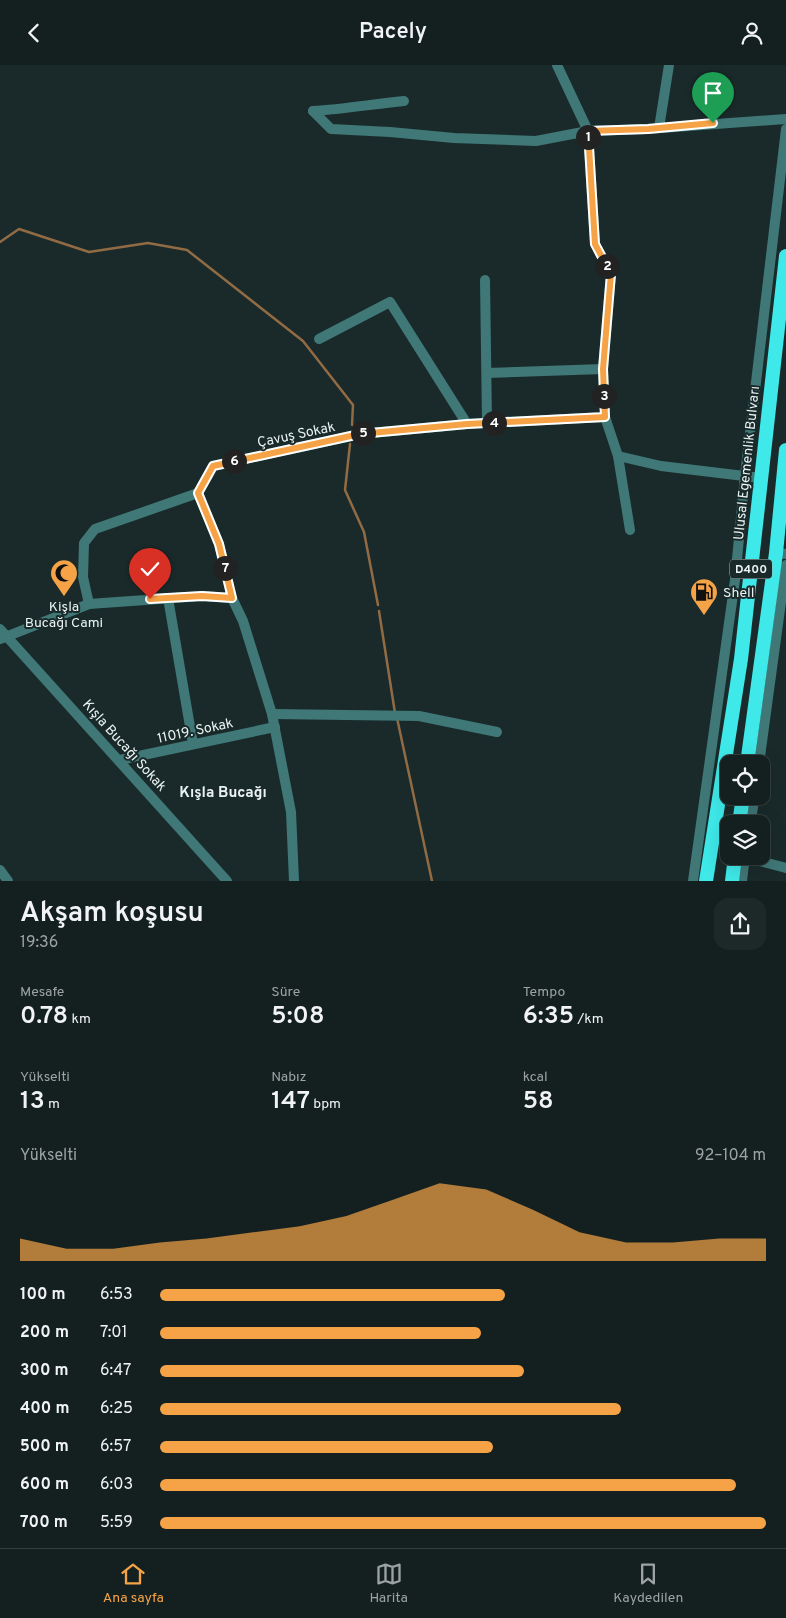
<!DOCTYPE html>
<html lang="tr">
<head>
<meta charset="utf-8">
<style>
	body { margin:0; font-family:Overpass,sans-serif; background:#1d2829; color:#f1f3f6; height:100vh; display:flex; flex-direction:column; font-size:19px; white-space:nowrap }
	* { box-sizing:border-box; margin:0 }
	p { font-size:16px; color:#9da3a5 }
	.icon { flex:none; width:28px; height:28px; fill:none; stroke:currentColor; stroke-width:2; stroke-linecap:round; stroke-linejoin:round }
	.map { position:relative; height:816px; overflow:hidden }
	.details { display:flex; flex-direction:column; background:#142020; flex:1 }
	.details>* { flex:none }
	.controls { position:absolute; left:720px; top:690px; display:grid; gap:10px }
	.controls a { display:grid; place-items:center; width:50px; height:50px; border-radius:10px; background:#142020; box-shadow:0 5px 20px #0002,0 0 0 1px #333e3e; font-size:25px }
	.pin { position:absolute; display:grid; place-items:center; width:42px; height:42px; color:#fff; margin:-51px -21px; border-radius:50% 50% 50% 0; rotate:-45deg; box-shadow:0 0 5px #0007 }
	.pin .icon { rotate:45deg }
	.km { position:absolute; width:25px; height:25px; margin:-12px; border-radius:50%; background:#222; color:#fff; font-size:14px; line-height:25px; text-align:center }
	.round { display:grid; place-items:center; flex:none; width:52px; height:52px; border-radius:15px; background:#1d2829 }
	.headline { display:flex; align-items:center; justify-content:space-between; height:85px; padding:0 20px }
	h1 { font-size:28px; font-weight:600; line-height:38px }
	.stats { display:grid; grid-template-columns:repeat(3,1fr); gap:8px; height:85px; padding:5px 20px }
	.stats div { display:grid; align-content:center }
	.stats b { font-size:25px; font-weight:600 }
	.stats small { font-size:14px; font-weight:400 }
	.stats p { font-size:14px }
	.chart { height:140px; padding:10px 20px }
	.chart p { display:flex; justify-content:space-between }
	.chart svg { width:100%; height:90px; margin-top:5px; fill:#f5a346; opacity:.7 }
	ul { padding:0 20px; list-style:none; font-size:16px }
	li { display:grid; grid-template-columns:80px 60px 1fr; align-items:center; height:38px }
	li i { height:12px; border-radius:6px; background:#f5a346 }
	header { display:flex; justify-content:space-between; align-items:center; height:65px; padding:0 20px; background:#142020; font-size:22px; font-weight:600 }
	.dock { display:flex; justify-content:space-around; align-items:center; height:70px; border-top:1px solid #333e3e; background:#142020; font-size:14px; color:#9da3a5 }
	.dock a { display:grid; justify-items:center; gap:2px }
	.dock .selected { color:#f5a346 }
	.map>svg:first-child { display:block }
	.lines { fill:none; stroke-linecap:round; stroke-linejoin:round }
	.stream { stroke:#916b44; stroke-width:2.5 }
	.minor { stroke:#3f7877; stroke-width:10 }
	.highway { stroke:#3fe9e9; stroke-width:14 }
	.route-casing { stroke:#fff; stroke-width:10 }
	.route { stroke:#f5a346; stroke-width:6 }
	.labels { text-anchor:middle; stroke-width:4; stroke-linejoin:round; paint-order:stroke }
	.shield { fill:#1a2a2a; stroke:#abb7b7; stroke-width:1 }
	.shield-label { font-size:12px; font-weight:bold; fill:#e9f3f3 }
	.street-label { font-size:14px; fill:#e9f3f3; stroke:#1a2a2a }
	.poi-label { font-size:14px; fill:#e9f3f3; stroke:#1a2a2a; text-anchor:start }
	.neighbourhood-label { font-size:15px; font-weight:bold; fill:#e9f3f3; stroke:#1a2a2a }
</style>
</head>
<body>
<header><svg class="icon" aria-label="back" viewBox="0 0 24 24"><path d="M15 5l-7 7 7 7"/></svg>Pacely<svg class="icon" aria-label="person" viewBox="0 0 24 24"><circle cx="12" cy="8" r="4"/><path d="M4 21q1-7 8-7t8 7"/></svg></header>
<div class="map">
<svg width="786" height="816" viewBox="0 0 786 816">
	<rect width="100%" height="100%" fill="#1a2a2a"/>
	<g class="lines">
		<!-- stream -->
		<g class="stream">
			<polyline points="0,177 19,164 89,187 148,178 187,185 303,276 353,340 352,360"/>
			<polyline points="350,379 345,425 364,467 378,540"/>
			<polyline points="379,546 395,648"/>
			<polyline points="397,653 432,816"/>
		</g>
		<!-- minor -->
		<g class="minor">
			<polyline points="557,0 588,66 648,64 786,54"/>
			<polyline points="313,46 331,64 390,67 454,73 536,76 588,66 595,179 611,209 603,304 605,352 618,391 630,465"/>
			<path d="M313,46C344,44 373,39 404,36"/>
			<polyline points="659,63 669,0"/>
			<polyline points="485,215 487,358"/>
			<polyline points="319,274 390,237 467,359"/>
			<polyline points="487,308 603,304"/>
			<polyline points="618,391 661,401 761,413"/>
			<polyline points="198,428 219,479 232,533 243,556 272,649 291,747 294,816"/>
			<polyline points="776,488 786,489"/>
			<polyline points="168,533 193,679"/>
			<polyline points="89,539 83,512 84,478 95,464 198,428 213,401 360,369 467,359 605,352"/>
			<polyline points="0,564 227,816"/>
			<polyline points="0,574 89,539 202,531 232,533"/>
			<polyline points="272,649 419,651 497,667"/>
			<polyline points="120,695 275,662"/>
			<polyline points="759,699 786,500"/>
			<polyline points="750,759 755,731"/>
			<polyline points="741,791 786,803"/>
			<polyline points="0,805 8,816"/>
			<polyline points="693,816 735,515 745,410 786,64"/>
			<polyline points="742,816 745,791"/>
		</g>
		<!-- highway -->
		<g class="highway">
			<polyline points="747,699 776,488 786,385"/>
			<polyline points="739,759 743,731"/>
			<polyline points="706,816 741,594 786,191"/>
			<polyline points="732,816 735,791"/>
		</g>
	</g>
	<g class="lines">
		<!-- route casing -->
		<g class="route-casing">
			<polyline id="route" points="150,534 202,531 232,533 219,479 198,428 213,401 360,369 467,359 605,352 603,304 611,209 595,179 588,66 648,64 713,58"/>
		</g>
		<!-- route -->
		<use href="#route" class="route"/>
	</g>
	<!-- icons -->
	<defs>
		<g id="mosque-pin" transform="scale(1.4375)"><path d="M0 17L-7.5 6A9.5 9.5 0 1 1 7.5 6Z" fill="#f5a346" stroke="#1a2a2a"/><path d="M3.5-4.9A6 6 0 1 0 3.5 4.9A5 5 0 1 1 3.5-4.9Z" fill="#111"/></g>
		<g id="fuel-pin" transform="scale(1.4375)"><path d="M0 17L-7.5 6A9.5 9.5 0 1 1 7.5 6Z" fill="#f5a346" stroke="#1a2a2a"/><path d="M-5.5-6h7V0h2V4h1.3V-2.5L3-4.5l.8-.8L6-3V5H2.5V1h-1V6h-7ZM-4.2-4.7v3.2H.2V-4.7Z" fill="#111"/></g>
	</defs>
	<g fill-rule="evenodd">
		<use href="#mosque-pin" x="64" y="508"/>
		<use href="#fuel-pin" x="704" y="527"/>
	</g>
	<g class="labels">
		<!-- shield labels -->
		<rect class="shield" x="730" y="494.5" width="42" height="19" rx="4"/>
		<g class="shield-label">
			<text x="751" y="508">D400</text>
		</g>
		<!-- street labels -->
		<g class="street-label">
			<text transform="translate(296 369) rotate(-12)" y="5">Çavuş Sokak</text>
			<text transform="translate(746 398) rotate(-84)" y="5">Ulusal Egemenlik Bulvarı</text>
			<text transform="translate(195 665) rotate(-12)" y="5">11019. Sokak</text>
			<text transform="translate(125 680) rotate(48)" y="5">Kışla Bucağı Sokak</text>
		</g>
		<!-- poi labels -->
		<g class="poi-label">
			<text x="723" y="532">Shell</text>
			<text x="64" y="546" text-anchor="middle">Kişla<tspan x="64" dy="16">Bucağı Cami</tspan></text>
		</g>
		<!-- neighbourhood labels -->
		<g class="neighbourhood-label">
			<text x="223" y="732">Kışla Bucağı</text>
		</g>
	</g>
</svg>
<div class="controls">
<a><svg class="icon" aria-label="locate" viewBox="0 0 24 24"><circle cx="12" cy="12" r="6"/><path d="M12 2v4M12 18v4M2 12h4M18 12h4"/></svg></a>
<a><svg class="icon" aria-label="layers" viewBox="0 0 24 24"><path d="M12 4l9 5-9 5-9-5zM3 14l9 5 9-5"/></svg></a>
</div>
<div class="pin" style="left:713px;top:58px;background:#1e9e55"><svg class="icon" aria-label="arrive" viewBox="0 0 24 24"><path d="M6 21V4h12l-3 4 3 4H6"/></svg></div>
<div class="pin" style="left:150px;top:534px;background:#d93025"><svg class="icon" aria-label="check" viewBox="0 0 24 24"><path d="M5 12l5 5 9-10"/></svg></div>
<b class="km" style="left:588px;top:72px">1</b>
<b class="km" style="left:607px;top:201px">2</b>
<b class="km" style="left:604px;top:331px">3</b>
<b class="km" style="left:494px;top:358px">4</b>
<b class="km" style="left:363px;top:368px">5</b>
<b class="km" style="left:234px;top:396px">6</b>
<b class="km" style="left:225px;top:503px">7</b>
</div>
<section class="details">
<div class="headline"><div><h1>Akşam koşusu</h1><p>19:36</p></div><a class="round"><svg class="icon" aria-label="share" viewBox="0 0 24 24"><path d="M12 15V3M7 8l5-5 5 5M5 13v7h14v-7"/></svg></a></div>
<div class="stats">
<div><p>Mesafe</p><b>0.78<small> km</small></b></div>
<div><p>Süre</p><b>5:08</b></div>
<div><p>Tempo</p><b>6:35<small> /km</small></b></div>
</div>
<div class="stats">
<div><p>Yükselti</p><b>13<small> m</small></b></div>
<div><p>Nabız</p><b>147<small> bpm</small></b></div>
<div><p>kcal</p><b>58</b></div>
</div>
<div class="chart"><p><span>Yükselti</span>92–104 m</p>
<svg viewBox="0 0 160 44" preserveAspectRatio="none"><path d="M0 44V33L10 38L20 38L30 35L40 33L50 30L60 27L70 22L80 14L90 6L100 9L110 19L120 30L130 35L140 35L150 33L160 33V44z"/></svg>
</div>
<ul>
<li><b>100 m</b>6:53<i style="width:57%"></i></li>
<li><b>200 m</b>7:01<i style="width:53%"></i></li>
<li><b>300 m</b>6:47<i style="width:60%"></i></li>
<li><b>400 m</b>6:25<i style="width:76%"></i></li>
<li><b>500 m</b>6:57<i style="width:55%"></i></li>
<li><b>600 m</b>6:03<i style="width:95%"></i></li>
<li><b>700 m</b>5:59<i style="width:100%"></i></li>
</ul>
</section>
<nav class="dock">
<a class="selected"><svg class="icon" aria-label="home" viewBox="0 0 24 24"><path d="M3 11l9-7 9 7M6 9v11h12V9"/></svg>Ana sayfa</a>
<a><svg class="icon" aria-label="map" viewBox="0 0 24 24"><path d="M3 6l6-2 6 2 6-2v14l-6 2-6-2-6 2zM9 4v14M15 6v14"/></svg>Harita</a>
<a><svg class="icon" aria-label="saved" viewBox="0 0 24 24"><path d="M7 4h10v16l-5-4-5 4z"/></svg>Kaydedilen</a>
</nav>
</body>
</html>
